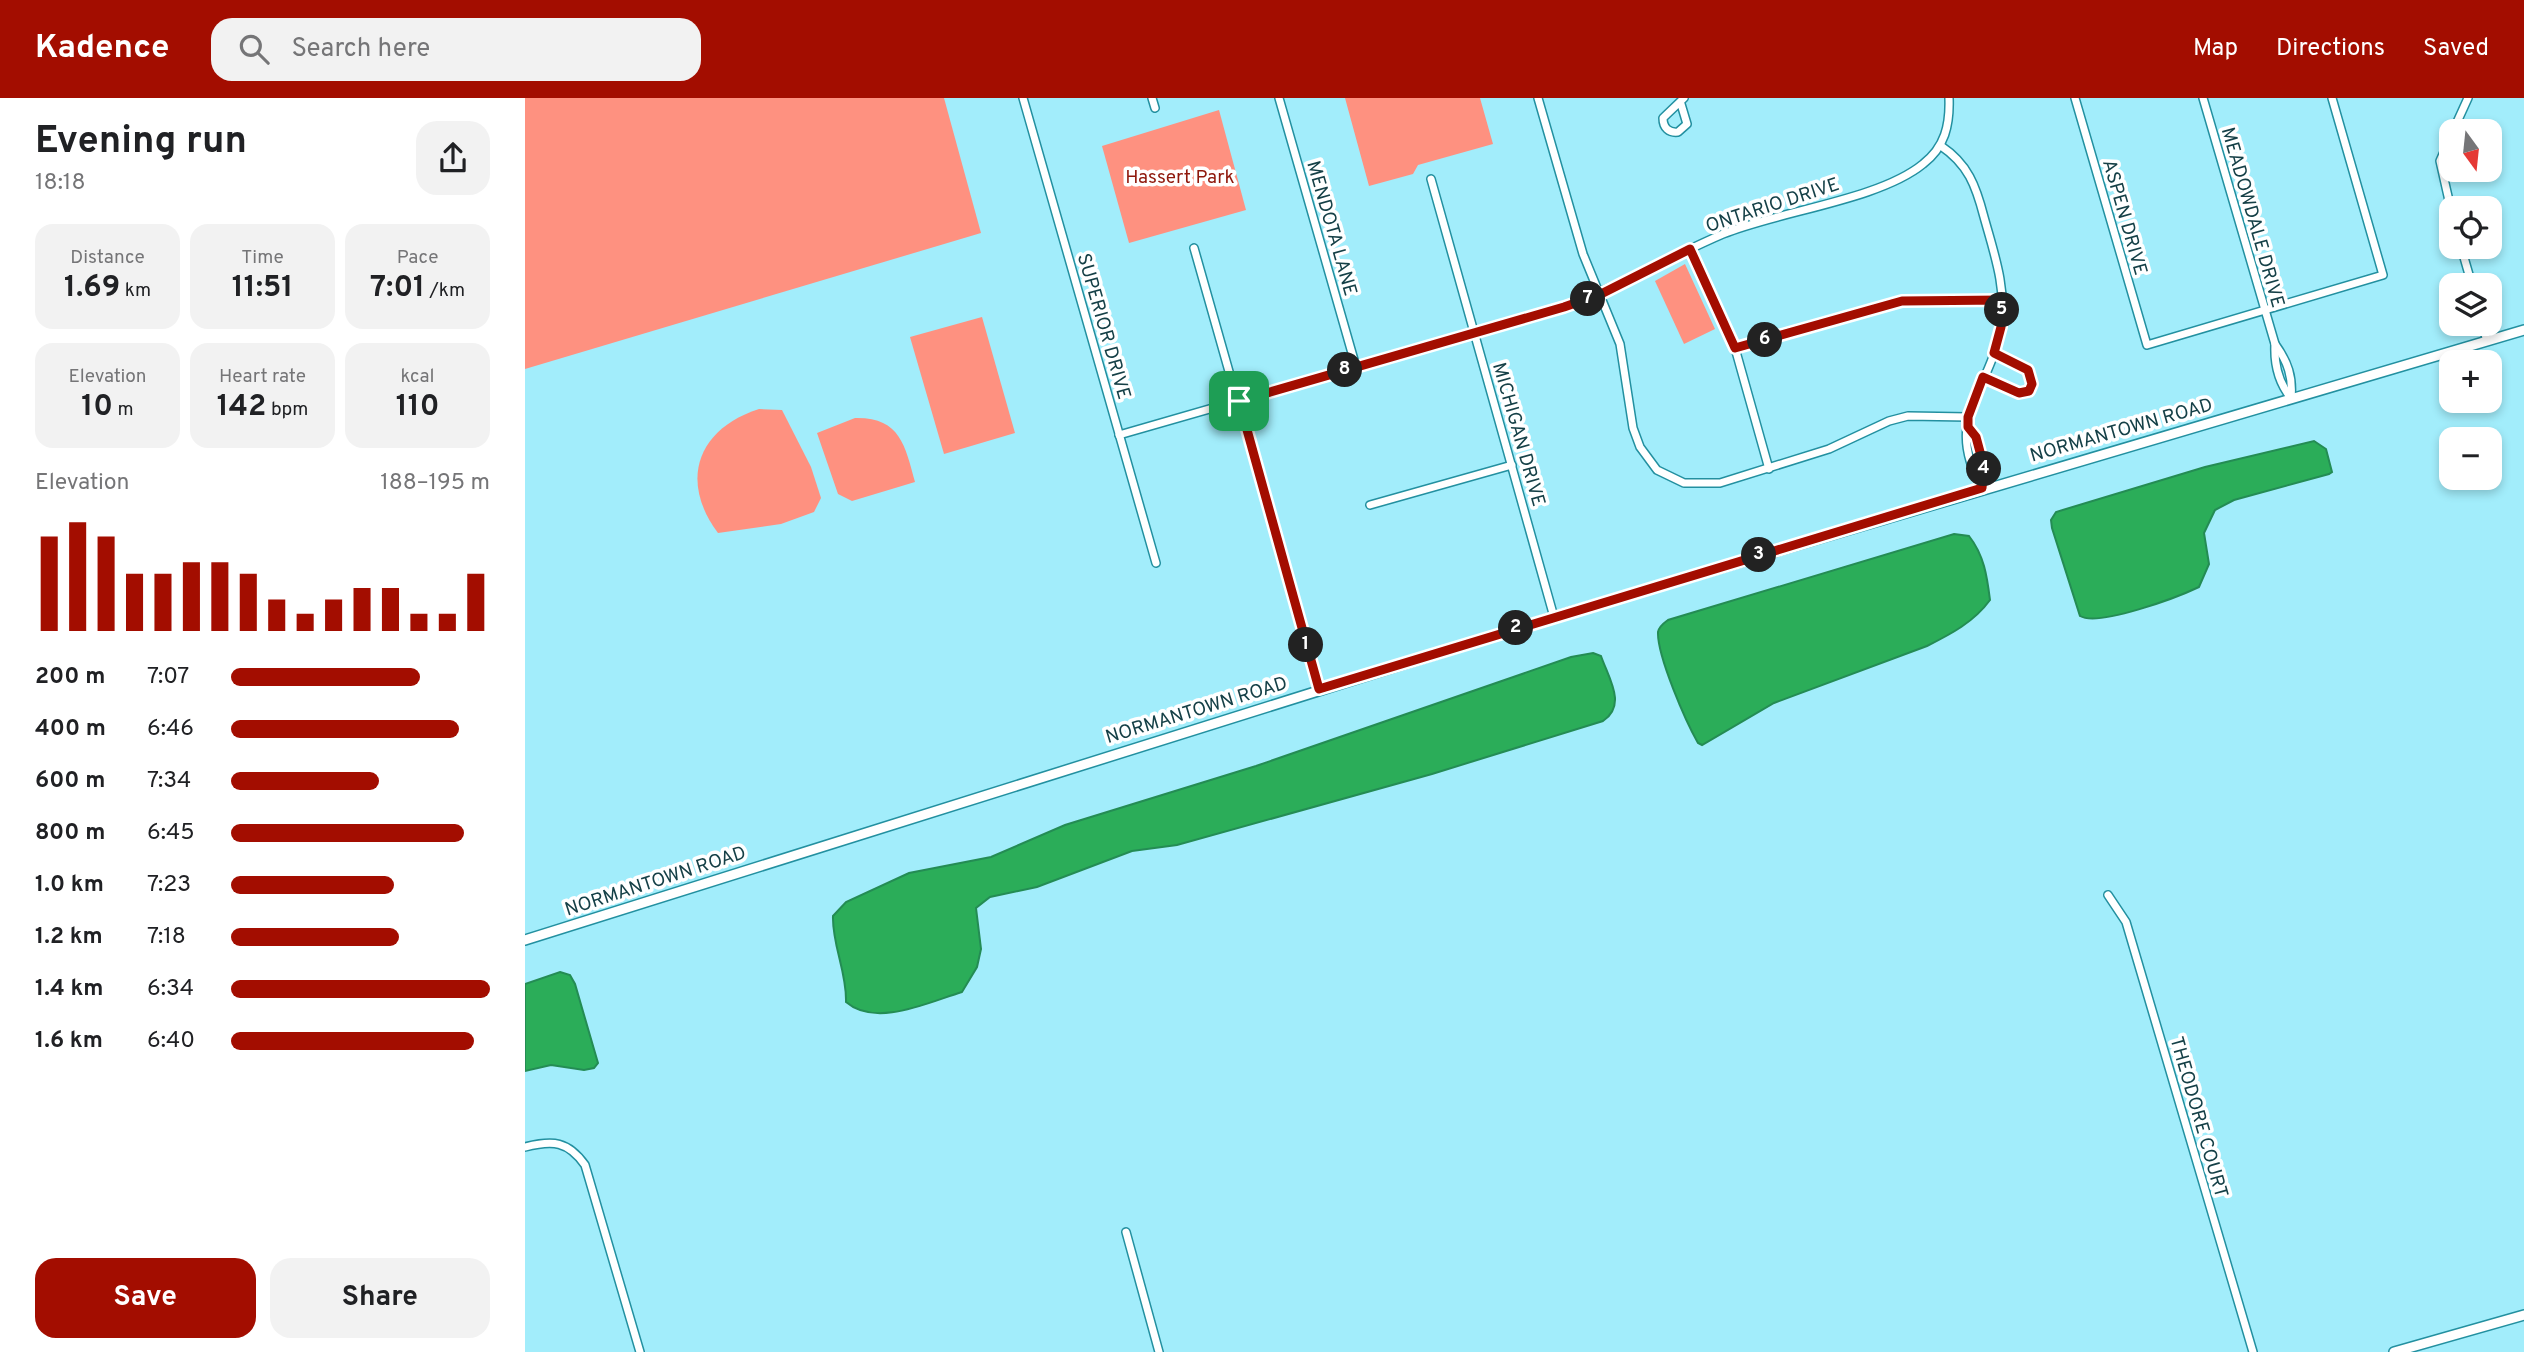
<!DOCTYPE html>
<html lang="en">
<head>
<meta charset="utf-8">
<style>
	body { margin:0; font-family:Overpass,sans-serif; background:#f2f2f2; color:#202124; height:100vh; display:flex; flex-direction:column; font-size:26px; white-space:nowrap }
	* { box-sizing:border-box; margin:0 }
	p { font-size:23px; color:#757577 }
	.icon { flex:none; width:38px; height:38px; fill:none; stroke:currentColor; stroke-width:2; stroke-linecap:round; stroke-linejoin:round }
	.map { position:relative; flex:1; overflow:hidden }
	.side { display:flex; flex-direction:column; background:#fff; width:525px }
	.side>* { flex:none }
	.needle { width:46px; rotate:165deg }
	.tools { position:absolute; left:1914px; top:21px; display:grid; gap:14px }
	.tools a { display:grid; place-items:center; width:63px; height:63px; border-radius:14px; background:#fff; box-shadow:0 4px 10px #0003; font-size:35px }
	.pin { position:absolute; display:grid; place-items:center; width:60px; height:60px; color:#fff; margin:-30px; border-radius:14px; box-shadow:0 4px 10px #0006 }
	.km { position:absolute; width:35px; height:35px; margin:-18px; border-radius:50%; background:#222; color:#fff; font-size:19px; line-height:35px; text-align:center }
	.round { display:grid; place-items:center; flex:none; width:74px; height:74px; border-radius:21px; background:#f2f2f2 }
	.headline { display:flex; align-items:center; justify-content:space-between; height:119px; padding:0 35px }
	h1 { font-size:38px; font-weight:700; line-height:52px }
	.stats { display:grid; grid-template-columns:repeat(3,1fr); gap:10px; height:119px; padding:7px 35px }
	.stats div { display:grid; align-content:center; border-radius:18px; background:#f2f2f2; text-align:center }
	.stats b { font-size:30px; font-weight:700 }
	.stats small { font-size:19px; font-weight:400 }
	.stats p { font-size:19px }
	.chart { height:196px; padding:14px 35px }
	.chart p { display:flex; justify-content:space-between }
	.chart svg { width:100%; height:126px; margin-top:7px; stroke:#a30d00; stroke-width:6 }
	.primary-button { display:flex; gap:14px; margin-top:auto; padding:14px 35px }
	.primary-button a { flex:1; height:80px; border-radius:21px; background:#a30d00; color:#fff; font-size:28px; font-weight:700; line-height:80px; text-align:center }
	.primary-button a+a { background:#f2f2f2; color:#202124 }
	ul { padding:0 35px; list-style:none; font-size:23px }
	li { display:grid; grid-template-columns:112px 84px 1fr; align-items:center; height:52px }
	li i { height:18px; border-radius:9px; background:#a30d00 }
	header { display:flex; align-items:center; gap:42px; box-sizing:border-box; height:98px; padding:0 35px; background:#a30d00; color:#fff }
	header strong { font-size:33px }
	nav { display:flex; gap:38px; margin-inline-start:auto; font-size:24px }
	.search { width:490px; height:63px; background:#f2f2f2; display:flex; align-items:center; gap:18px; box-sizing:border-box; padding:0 24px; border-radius:21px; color:#757577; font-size:26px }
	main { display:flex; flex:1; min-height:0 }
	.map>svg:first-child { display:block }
	.green { fill:#fe9180 }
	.water { fill:#2bad59; stroke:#248c54; stroke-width:2 }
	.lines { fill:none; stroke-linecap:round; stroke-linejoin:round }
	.minor-casing { stroke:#2390a0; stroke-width:10 }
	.tertiary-casing { stroke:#2390a0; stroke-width:12 }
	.minor { stroke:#fff; stroke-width:7 }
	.tertiary { stroke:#fff; stroke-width:9 }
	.route-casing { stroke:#fff; stroke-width:14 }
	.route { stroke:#a30d00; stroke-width:9 }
	.labels { text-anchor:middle; stroke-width:7; stroke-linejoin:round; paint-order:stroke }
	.park-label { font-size:19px; fill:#8f180c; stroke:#fff }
	.street-label { font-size:19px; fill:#154047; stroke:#fff }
</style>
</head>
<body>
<header>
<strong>Kadence</strong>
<div class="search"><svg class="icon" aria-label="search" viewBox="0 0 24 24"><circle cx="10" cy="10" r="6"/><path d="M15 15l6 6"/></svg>Search here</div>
<nav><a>Map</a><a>Directions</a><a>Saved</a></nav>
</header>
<main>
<section class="side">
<div class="headline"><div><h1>Evening run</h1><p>18:18</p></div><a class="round"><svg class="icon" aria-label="share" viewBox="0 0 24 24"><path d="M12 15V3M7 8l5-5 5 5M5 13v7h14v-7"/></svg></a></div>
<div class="stats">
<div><p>Distance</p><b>1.69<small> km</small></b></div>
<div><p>Time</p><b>11:51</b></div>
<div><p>Pace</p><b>7:01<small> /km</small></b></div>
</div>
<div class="stats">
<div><p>Elevation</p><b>10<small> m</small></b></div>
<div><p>Heart rate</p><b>142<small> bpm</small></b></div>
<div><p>kcal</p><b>110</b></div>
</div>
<div class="chart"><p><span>Elevation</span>188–195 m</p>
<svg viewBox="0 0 160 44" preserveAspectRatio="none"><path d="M5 44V11M15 44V6M25 44V11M35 44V24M45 44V24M55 44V20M65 44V20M75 44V24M85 44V33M95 44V38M105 44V33M115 44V29M125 44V29M135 44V38M145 44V38M155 44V24"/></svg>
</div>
<ul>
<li><b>200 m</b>7:07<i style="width:73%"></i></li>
<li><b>400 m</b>6:46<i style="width:88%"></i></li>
<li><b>600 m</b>7:34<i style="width:57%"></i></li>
<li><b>800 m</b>6:45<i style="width:90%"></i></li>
<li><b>1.0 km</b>7:23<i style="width:63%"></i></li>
<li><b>1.2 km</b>7:18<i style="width:65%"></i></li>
<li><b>1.4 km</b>6:34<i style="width:100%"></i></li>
<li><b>1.6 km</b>6:40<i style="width:94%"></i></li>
</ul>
<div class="primary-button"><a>Save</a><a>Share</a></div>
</section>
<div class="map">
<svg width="1999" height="1254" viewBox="0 0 1999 1254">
	<rect width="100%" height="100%" fill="#a2edfb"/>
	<!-- green -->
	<g class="green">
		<polygon points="0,0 419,0 456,135 0,271"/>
		<polygon points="820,0 955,0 968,46 893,67 888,76 844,88"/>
		<polygon points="694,12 721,112 604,145 577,48"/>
		<polygon points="1160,166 1190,231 1159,246 1130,183"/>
		<polygon points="457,219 490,335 419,356 385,239"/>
		<path d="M234,311L257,312L286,369L296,400L289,414L256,426L193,435C154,383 172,331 234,311Z"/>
		<path d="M330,320C375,319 380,347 390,384L327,403L313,396L292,335Z"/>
	</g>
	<!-- water -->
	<g class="water">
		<path d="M1789,343L1801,351L1807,374L1804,376L1709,402L1690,412L1679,435L1684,466L1674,489C1653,499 1574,529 1555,518L1527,430L1526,422L1531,414L1680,369Z"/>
		<path d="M1429,436L1444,438C1459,457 1462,478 1465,502C1449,524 1426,536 1402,548L1249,605L1177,647L1173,645C1161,624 1132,558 1133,534C1134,528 1139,525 1143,522Z"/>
		<path d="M1068,555L1076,558C1084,581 1102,607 1078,623L907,676L652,747L607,753L512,789L465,799L451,810L456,851L452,869L437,894C404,904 351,930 321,904C322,874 307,847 308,818L321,804L384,775L466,759L540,727L731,668L1046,559Z"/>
		<polygon points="35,874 45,877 50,886 73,965 69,970 59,972 26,967 0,973 0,886"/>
	</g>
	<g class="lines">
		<!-- minor casing -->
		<g class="minor-casing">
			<g id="minor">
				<polyline points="498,0 631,465"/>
				<polyline points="627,0 630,10"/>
				<polyline points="754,0 831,269"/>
				<polyline points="1013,0 1058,156 1095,246 1108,330 1115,349 1132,372 1159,385 1195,385 1304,351 1364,323 1383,318 1443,319"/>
				<polyline points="1550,0 1622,247 1858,177 1807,0"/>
				<path d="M1678,0L1750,246C1749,267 1753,284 1766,300"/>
				<path d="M1156,6L1162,26L1153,34C1144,35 1138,30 1138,20L1159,0"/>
				<polyline points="1928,33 1943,0"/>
				<polyline points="1927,36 1915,63 1927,116"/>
				<path d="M1416,48C1443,66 1451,88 1459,119C1469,155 1482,191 1476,229C1465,294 1417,320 1457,390"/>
				<polyline points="906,81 1029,519"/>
				<polyline points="1936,149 1947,187"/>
				<polyline points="669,150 794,591"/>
				<polyline points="1165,151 1210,250 1244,371"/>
				<polyline points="1957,226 1962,243"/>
				<path d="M1750,246C1763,264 1768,279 1766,300"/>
				<polyline points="1210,250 1377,203 1477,202"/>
				<polyline points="1458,279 1494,295 1504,293 1507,286 1503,272 1469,255"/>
				<path d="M1443,329C1457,347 1459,368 1457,390"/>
				<path d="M594,337L1039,209C1094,189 1144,159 1198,136C1254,113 1354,102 1398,66C1420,49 1425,27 1424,0"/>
				<polyline points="845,407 987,367"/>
				<polyline points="1583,797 1601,824 1728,1254"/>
				<path d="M0,1049C28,1042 43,1043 60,1067L115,1254"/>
				<polyline points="601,1134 634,1254"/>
			</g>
		</g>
		<!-- tertiary casing -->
		<g class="tertiary-casing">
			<g id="tertiary">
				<polyline points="0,842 1029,519 1999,232"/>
				<polyline points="1869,1254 1999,1217"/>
			</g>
		</g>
		<!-- minor -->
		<use href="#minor" class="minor"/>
		<!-- tertiary -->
		<use href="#tertiary" class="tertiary"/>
	</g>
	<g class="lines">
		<!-- route casing -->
		<g class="route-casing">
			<polygon id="route" points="1165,151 1210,250 1377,203 1477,202 1476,229 1469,255 1503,272 1507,286 1504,293 1494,295 1458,279 1443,319 1443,329 1451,339 1459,369 1457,390 794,591 714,303 1039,209 1076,196"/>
		</g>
		<!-- route -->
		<use href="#route" class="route"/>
	</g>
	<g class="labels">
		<!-- park labels -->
		<g class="park-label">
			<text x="655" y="85">Hassert Park</text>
		</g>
		<!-- street labels -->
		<g class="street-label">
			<text transform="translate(1247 106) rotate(-18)" y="7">ONTARIO DRIVE</text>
			<text transform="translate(1601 119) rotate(74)" y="7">ASPEN DRIVE</text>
			<text transform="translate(1729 119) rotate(74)" y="7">MEADOWDALE DRIVE</text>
			<text transform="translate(808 130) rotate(74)" y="7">MENDOTA LANE</text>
			<text transform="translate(580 228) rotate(74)" y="7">SUPERIOR DRIVE</text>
			<text transform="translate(1596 331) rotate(-16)" y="7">NORMANTOWN ROAD</text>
			<text transform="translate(995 336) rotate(74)" y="7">MICHIGAN DRIVE</text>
			<text transform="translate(671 611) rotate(-17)" y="7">NORMANTOWN ROAD</text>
			<text transform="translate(130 782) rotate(-18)" y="7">NORMANTOWN ROAD</text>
			<text transform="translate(1675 1019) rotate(74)" y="7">THEODORE COURT</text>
		</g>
	</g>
</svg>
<div class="tools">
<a><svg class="needle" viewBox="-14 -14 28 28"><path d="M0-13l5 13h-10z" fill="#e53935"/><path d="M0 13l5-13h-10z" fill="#757577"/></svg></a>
<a><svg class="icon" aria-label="locate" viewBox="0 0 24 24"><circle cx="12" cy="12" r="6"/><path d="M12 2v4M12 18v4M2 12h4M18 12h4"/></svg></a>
<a><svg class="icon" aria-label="layers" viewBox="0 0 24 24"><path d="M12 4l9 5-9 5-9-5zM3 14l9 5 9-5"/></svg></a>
<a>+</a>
<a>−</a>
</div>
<div class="pin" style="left:714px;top:303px;background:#1e9e55"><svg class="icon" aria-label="arrive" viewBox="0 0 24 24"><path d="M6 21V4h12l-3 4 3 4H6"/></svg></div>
<b class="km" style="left:781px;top:547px">1</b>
<b class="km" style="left:991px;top:530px">2</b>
<b class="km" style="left:1234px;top:457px">3</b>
<b class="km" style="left:1459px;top:371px">4</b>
<b class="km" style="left:1477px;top:212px">5</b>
<b class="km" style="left:1240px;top:242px">6</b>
<b class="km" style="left:1063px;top:201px">7</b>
<b class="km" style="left:820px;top:272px">8</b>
</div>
</main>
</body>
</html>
